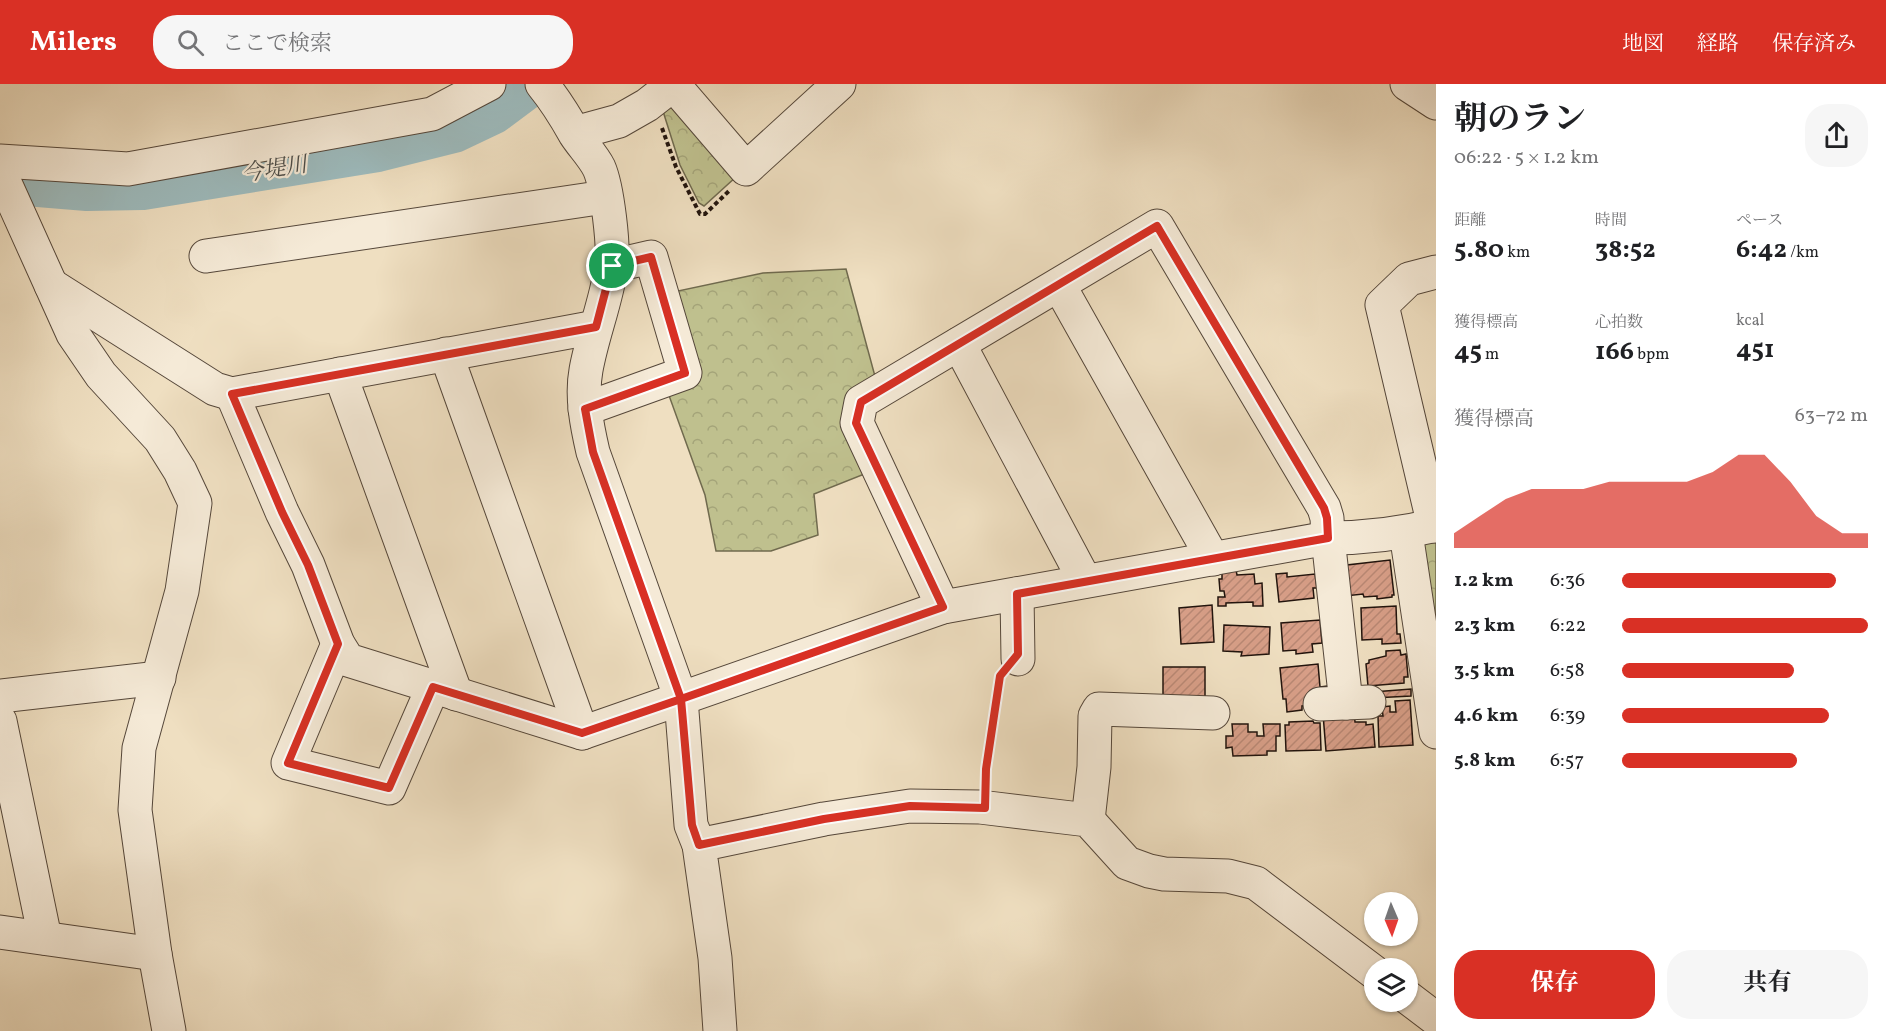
<!DOCTYPE html>
<html lang="ja">
<head>
<meta charset="utf-8">
<style>
	body { margin:0; font-family:Vollkorn,"Noto Serif JP",serif; background:#f6f6f6; color:#202124; height:100vh; display:flex; flex-direction:column; font-size:22px; white-space:nowrap }
	* { box-sizing:border-box; margin:0 }
	p { font-size:20px; color:#757577 }
	.icon { flex:none; width:33px; height:33px; fill:none; stroke:currentColor; stroke-width:2; stroke-linecap:round; stroke-linejoin:round }
	.map { position:relative; flex:1; overflow:hidden }
	.details { display:flex; flex-direction:column; background:#fff; width:450px }
	.details>* { flex:none }
	.needle { width:39px; rotate:178deg }
	.fabs { position:absolute; left:1364px; top:808px; display:grid; gap:12px }
	.fabs a { display:grid; place-items:center; width:54px; height:54px; border-radius:50%; background:#fff; box-shadow:0 2px 4px #0004; font-size:30px }
	.pin { position:absolute; display:grid; place-items:center; width:51px; height:51px; color:#fff; margin:-26px; border:3px solid #fff; border-radius:50%; box-shadow:0 2px 6px #0007 }
	.round { display:grid; place-items:center; flex:none; width:63px; height:63px; border-radius:24px; background:#f6f6f6 }
	.summary { display:flex; align-items:center; justify-content:space-between; height:102px; padding:0 18px }
	h1 { font-size:33px; font-weight:700; line-height:45px }
	.figures { display:grid; grid-template-columns:repeat(3,1fr); gap:9px; height:102px; padding:6px 18px }
	.figures div { display:grid; align-content:center }
	.figures b { font-size:26px; font-weight:700 }
	.figures small { font-size:16px; font-weight:400 }
	.figures p { font-size:16px }
	.chart { height:168px; padding:12px 18px }
	.chart p { display:flex; justify-content:space-between }
	.chart svg { width:100%; height:108px; margin-top:6px; fill:#d93025; opacity:.7 }
	.button { display:flex; gap:12px; margin-top:auto; padding:12px 18px }
	.button a { flex:1; height:69px; border-radius:24px; background:#d93025; color:#fff; font-size:24px; font-weight:700; line-height:69px; text-align:center }
	.button a+a { background:#f6f6f6; color:#202124 }
	ul { padding:0 18px; list-style:none; font-size:20px }
	li { display:grid; grid-template-columns:96px 72px 1fr; align-items:center; height:45px }
	li i { height:15px; border-radius:8px; background:#d93025 }
	header { display:flex; align-items:center; gap:36px; box-sizing:border-box; height:84px; padding:0 30px; background:#d93025; color:#fff }
	header strong { font-size:28px }
	nav { display:flex; gap:33px; margin-inline-start:auto; font-size:21px }
	.search { width:420px; height:54px; background:#f6f6f6; display:flex; align-items:center; gap:15px; box-sizing:border-box; padding:0 21px; border-radius:24px; color:#757577; font-size:22px }
	main { display:flex; flex:1; min-height:0 }
	.map>svg:first-child { display:block }
	.park { fill:url(#park-crowns); stroke:#706a4e; stroke-width:1.5 }
	.lines { fill:none; stroke-linecap:round; stroke-linejoin:round }
	.river { stroke:#9dbabc; stroke-width:42 }
	.building { fill:url(#building-hatch); stroke:#22140d; stroke-width:1.5 }
	.minor-casing { stroke:#55473a; stroke-width:35 }
	.path { stroke:#22140d; stroke-width:4; stroke-dasharray:4.5 3; stroke-linecap:butt }
	.minor { stroke:#f5ead7; stroke-width:33 }
	.route-casing { stroke:#fff; stroke-width:12 }
	.route { stroke:#d93025; stroke-width:8 }
	.labels { text-anchor:middle; stroke-width:4.5; stroke-linejoin:round; paint-order:stroke }
	.water-label { font-size:22px; font-style:italic; fill:#4d4e4a; stroke:#f5ead7 }
</style>
</head>
<body>
<header>
<strong>Milers</strong>
<div class="search"><svg class="icon" aria-label="search" viewBox="0 0 24 24"><circle cx="10" cy="10" r="6"/><path d="M15 15l6 6"/></svg>ここで検索</div>
<nav><a>地図</a><a>経路</a><a>保存済み</a></nav>
</header>
<main>
<div class="map">
<svg width="1436" height="947" viewBox="0 0 1436 947">
	<defs>
		<pattern id="park-crowns" width="20" height="18" patternUnits="userSpaceOnUse" patternTransform="scale(1.5)"><rect width="20" height="18" fill="#bfc08e"/><path d="M2 6a3 3 0 1 1 6 0M12 15a3 3 0 1 1 6 0" fill="none" stroke="#a4a479"/></pattern>
		<pattern id="building-hatch" width="6" height="6" patternUnits="userSpaceOnUse" patternTransform="scale(1.5)"><rect width="6" height="6" fill="#d79e87"/><path d="M-1 1l2-2M0 6l6-6M5 7l2-2" fill="none" stroke="#b88773"/></pattern>
	</defs>
	<rect width="100%" height="100%" fill="#efdfc1"/>
	<filter id="stains"><feTurbulence type="fractalNoise" baseFrequency=".00333" numOctaves="4"/><feColorMatrix values="0 0 0 0 .2 0 0 0 0 .09 0 0 0 0 .02 0 0 0 .5 -.17"/></filter>
	<radialGradient id="worn" r=".72"><stop offset=".6" stop-color="#630" stop-opacity="0"/><stop offset="1" stop-color="#630" stop-opacity=".3"/></radialGradient>
	<!-- park -->
	<g class="park">
		<polygon points="668,20 680,26 737,92 704,122 699,119 680,81 662,24"/>
		<polygon points="846,185 876,296 867,389 814,410 818,451 771,467 716,467 705,411 667,306 673,208 763,189"/>
		<polygon points="1436,452 1436,578 1421,463 1432,453"/>
	</g>
	<g class="lines">
		<!-- river -->
		<polyline class="river" points="0,99 87,106 143,105 378,67 454,48 494,29 533,0"/>
	</g>
	<!-- building -->
	<g class="building">
		<polygon points="1390,476 1394,511 1392,511 1392,513 1377,515 1377,512 1364,513 1363,510 1345,512 1347,481"/>
		<polygon points="1236,486 1237,491 1254,490 1255,500 1262,499 1263,522 1253,522 1253,518 1226,519 1226,522 1218,522 1218,513 1225,513 1224,507 1220,507 1219,495 1222,495 1222,487"/>
		<polygon points="1287,489 1287,493 1315,490 1317,504 1313,504 1314,514 1279,518 1276,490"/>
		<polygon points="1212,521 1214,558 1181,560 1179,524"/>
		<polygon points="1396,522 1397,550 1400,550 1401,559 1382,560 1382,555 1362,556 1361,524"/>
		<polygon points="1320,536 1322,559 1312,560 1313,568 1296,570 1296,566 1283,567 1281,539"/>
		<polygon points="1224,541 1270,543 1269,570 1241,572 1242,568 1223,567"/>
		<polygon points="1400,566 1401,571 1406,570 1408,593 1404,593 1404,599 1368,602 1366,580 1369,579 1369,576 1386,572 1386,567"/>
		<polygon points="1318,580 1320,603 1327,602 1328,610 1313,621 1302,622 1302,626 1287,628 1286,615 1283,615 1280,584"/>
		<rect x="1163" y="583" width="42" height="32"/>
		<polygon points="1411,605 1411,612 1373,614 1373,608"/>
		<polygon points="1410,616 1413,661 1379,663 1378,632 1383,632 1382,623 1390,622 1390,628 1396,628 1395,617"/>
		<polygon points="1354,626 1355,638 1366,638 1366,641 1373,640 1375,663 1326,667 1323,630"/>
		<polygon points="1313,637 1314,639 1320,639 1321,666 1286,667 1285,641 1289,641 1289,638"/>
		<polygon points="1232,640 1248,640 1248,648 1257,648 1257,652 1264,652 1263,640 1280,640 1280,652 1276,652 1276,667 1267,667 1267,671 1233,672 1232,663 1226,664 1226,652 1233,652"/>
	</g>
	<g class="lines">
		<!-- minor casing -->
		<g class="minor-casing">
			<g id="minor">
				<path d="M542,0C555,16 565,32 575,50C582,61 593,72 599,84C607,102 615,164 611,184C606,218 592,252 586,286C581,313 587,342 593,368L681,615L691,741L699,761"/>
				<polyline points="673,0 746,85 839,0"/>
				<polyline points="1407,0 1436,19"/>
				<polyline points="575,49 619,37 647,21 674,0"/>
				<polyline points="0,77 128,85 432,30 489,0"/>
				<polyline points="0,88 73,250 101,291 160,355 180,387 195,419 182,507 139,664 135,726 155,870 169,947"/>
				<polyline points="206,172 605,113"/>
				<polyline points="51,201 215,305 232,310 596,243"/>
				<polyline points="1059,201 1213,475"/>
				<polyline points="959,260 1085,497"/>
				<polyline points="446,270 582,649"/>
				<polyline points="340,290 456,610"/>
				<path d="M232,310L282,428L308,481L338,560L348,576L582,649L943,523L1328,454C1365,454 1400,450 1436,441"/>
				<polyline points="585,325 685,289 651,173 612,182"/>
				<polyline points="1434,442 1382,221 1409,195 1436,188"/>
				<polyline points="1406,449 1436,648"/>
				<polyline points="1017,510 1018,575"/>
				<polyline points="943,523 857,339 861,318 1157,142 1324,424 1327,434 1328,454 1346,619"/>
				<polyline points="338,560 288,679 389,704 433,603"/>
				<polyline points="0,612 159,594"/>
				<polyline points="1320,620 1369,618"/>
				<polyline points="0,637 45,854"/>
				<polyline points="1088,736 1094,683 1095,632 1099,625 1213,629"/>
				<polyline points="0,848 155,870"/>
				<polyline points="1407,913 1436,935"/>
				<polyline points="720,947 715,874 699,761 824,735 910,722 980,723 1088,736 1127,779 1149,787 1164,790 1228,792 1256,799 1374,888"/>
			</g>
		</g>
		<!-- path -->
		<g class="path">
			<polyline points="662,44 676,83 700,130 705,130 730,106"/>
			<polyline points="986,697 1000,594"/>
		</g>
		<!-- minor -->
		<use href="#minor" class="minor"/>
	</g>
	<g class="lines">
		<!-- route casing -->
		<g class="route-casing">
			<polyline id="route" points="612,182 596,243 232,310 282,428 308,481 338,560 288,679 389,704 433,603 582,649 681,615 692,741 699,761 824,735 910,722 985,724 986,685 1000,592 1018,570 1017,510 1328,454 1327,434 1324,424 1157,142 861,318 856,339 943,523 681,615 593,368 585,325 685,289 651,173 612,182"/>
		</g>
		<!-- route -->
		<use href="#route" class="route"/>
	</g>
	<g class="labels">
		<!-- water labels -->
		<g class="water-label">
			<text transform="translate(274 84) rotate(-9)" y="8">今堤川</text>
		</g>
	</g>
	<rect width="100%" height="100%" filter="url(#stains)"/>
	<rect width="100%" height="100%" fill="url(#worn)"/>
</svg>
<div class="fabs">
<a><svg class="needle" viewBox="-14 -14 28 28"><path d="M0-13l5 13h-10z" fill="#e53935"/><path d="M0 13l5-13h-10z" fill="#757577"/></svg></a>
<a><svg class="icon" aria-label="layers" viewBox="0 0 24 24"><path d="M12 4l9 5-9 5-9-5zM3 14l9 5 9-5"/></svg></a>
</div>
<div class="pin" style="left:612px;top:182px;background:#1e9e55"><svg class="icon" aria-label="arrive" viewBox="0 0 24 24"><path d="M6 21V4h12l-3 4 3 4H6"/></svg></div>
</div>
<section class="details">
<div class="summary"><div><h1>朝のラン</h1><p>06:22 · 5 × 1.2 km</p></div><a class="round"><svg class="icon" aria-label="share" viewBox="0 0 24 24"><path d="M12 15V3M7 8l5-5 5 5M5 13v7h14v-7"/></svg></a></div>
<div class="figures">
<div><p>距離</p><b>5.80<small> km</small></b></div>
<div><p>時間</p><b>38:52</b></div>
<div><p>ペース</p><b>6:42<small> /km</small></b></div>
</div>
<div class="figures">
<div><p>獲得標高</p><b>45<small> m</small></b></div>
<div><p>心拍数</p><b>166<small> bpm</small></b></div>
<div><p>kcal</p><b>451</b></div>
</div>
<div class="chart"><p><span>獲得標高</span>63–72 m</p>
<svg viewBox="0 0 160 44" preserveAspectRatio="none"><path d="M0 44V38L10 31L20 24L30 20L40 20L50 20L60 17L70 17L80 17L90 17L100 13L110 6L120 6L130 17L140 31L150 38L160 38V44z"/></svg>
</div>
<ul>
<li><b>1.2 km</b>6:36<i style="width:87%"></i></li>
<li><b>2.3 km</b>6:22<i style="width:100%"></i></li>
<li><b>3.5 km</b>6:58<i style="width:70%"></i></li>
<li><b>4.6 km</b>6:39<i style="width:84%"></i></li>
<li><b>5.8 km</b>6:57<i style="width:71%"></i></li>
</ul>
<div class="button"><a>保存</a><a>共有</a></div>
</section>
</main>
</body>
</html>
